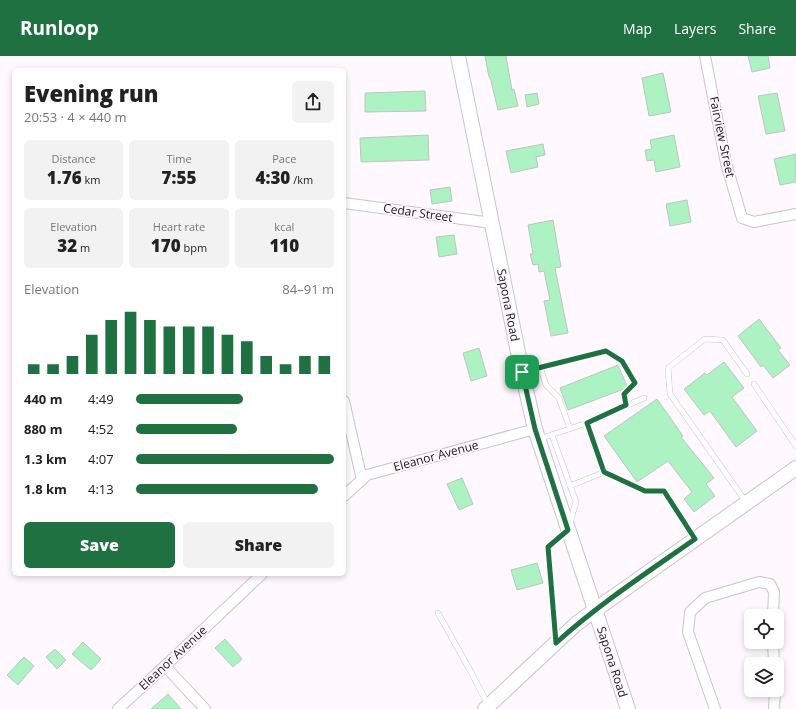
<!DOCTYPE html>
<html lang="en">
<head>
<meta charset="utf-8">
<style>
	body { margin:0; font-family:"Open Sans",sans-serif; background:#f2f2f2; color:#222; height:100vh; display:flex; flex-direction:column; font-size:15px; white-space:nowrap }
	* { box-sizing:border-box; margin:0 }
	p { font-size:13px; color:#767676 }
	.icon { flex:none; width:22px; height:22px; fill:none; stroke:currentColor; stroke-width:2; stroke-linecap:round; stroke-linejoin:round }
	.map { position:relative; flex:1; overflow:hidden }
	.side { position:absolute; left:12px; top:12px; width:334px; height:508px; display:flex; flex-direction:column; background:#fff; border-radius:6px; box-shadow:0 2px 6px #0003 }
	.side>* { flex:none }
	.fabs { position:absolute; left:744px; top:553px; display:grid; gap:8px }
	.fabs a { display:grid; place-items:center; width:40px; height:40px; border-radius:6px; background:#fff; box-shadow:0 2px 6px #0003; font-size:20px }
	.pin { position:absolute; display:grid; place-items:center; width:34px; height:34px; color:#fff; margin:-17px; border-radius:8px; box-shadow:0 2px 6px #0006 }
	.round { display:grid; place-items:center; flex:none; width:42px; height:42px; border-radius:6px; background:#f2f2f2 }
	.overview { display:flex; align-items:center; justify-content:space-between; height:68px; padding:0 12px }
	h1 { font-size:22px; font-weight:800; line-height:30px }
	.metrics { display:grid; grid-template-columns:repeat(3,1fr); gap:6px; height:68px; padding:4px 12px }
	.metrics div { display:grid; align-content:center; border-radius:6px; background:#f2f2f2; text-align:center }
	.metrics b { font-size:17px; font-weight:800 }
	.metrics small { font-size:11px; font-weight:400 }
	.metrics p { font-size:11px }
	.chart { height:112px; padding:8px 12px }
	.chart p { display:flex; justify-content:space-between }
	.chart svg { width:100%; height:72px; margin-top:4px; stroke:#1f7142; stroke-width:6 }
	.cta { display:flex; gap:8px; margin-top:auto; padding:8px 12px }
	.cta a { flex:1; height:46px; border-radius:6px; background:#1f7142; color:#fff; font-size:16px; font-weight:800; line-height:46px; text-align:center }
	.cta a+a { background:#f2f2f2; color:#222 }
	ul { padding:0 12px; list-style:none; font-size:13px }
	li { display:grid; grid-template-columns:64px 48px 1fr; align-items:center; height:30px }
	li i { height:10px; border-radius:5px; background:#1f7142 }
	header { display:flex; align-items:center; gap:24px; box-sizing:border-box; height:56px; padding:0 20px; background:#1f7142; color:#fff }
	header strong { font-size:19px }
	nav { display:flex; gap:22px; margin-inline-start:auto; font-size:14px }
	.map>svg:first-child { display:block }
	.building { fill:#acf2c2; stroke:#bec5c0 }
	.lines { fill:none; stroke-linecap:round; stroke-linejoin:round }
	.lane-casing { stroke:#c9c4c9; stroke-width:6 }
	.street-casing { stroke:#c9c4c9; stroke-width:12 }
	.secondary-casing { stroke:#c9c4c9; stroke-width:16 }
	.lane { stroke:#fff; stroke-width:5 }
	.street { stroke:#fff; stroke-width:10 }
	.secondary { stroke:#fff; stroke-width:14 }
	.route-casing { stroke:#fff; stroke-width:8 }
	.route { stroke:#1f7142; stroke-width:5 }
	.labels { text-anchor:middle; stroke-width:3.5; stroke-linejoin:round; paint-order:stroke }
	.street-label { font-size:12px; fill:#1a181a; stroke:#fff9ff }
</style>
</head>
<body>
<header>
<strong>Runloop</strong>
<nav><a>Map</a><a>Layers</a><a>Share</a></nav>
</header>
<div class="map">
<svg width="796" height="653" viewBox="0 0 796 653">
	<rect width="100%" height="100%" fill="#fff9ff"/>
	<!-- building -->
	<g class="building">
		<polygon points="485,0 506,0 512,34 514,33 518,50 498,54 490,21 489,21"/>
		<polygon points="748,0 768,0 770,12 752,16"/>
		<polygon points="663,17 671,56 649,60 642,22"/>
		<polygon points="425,35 426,55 365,56 365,37"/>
		<polygon points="537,37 539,48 527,51 525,39"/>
		<polygon points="777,37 785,75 766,78 758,40"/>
		<polygon points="428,79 429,104 361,106 360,82"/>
		<polygon points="674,79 680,111 656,116 654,104 647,105 645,94 652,93 650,84"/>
		<polygon points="543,88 545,99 536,101 538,111 511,117 506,95"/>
		<polygon points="796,98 796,126 780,129 774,103"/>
		<polygon points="450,131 452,145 432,148 430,134"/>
		<polygon points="687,144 691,166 670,170 666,148"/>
		<polygon points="553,164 561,211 555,212 568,277 551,280 544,245 550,244 544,215 539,216 538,208 533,209 530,198 533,198 528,169"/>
		<polygon points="454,179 457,198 439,201 436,181"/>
		<polygon points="759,263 781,292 778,294 790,309 773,322 763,309 761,311 738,280"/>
		<polygon points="479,292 487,320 471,325 463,297"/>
		<polygon points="724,306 744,332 732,341 757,375 736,391 710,355 704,359 684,333 705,317 707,319"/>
		<polygon points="618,309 627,330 624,333 568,354 560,332"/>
		<polygon points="657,343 683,380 681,381 714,422 706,428 715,440 694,456 684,443 692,436 668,405 637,426 604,380"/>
		<polygon points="462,422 473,448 459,454 447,428"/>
		<polygon points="537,507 543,527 517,534 511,514"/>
		<polygon points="225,583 242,603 233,611 215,592"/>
		<polygon points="83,586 101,603 91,614 72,598"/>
		<polygon points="55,593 66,604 57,613 46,601"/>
		<polygon points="24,601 34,610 18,629 7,619"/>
		<polygon points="168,638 181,653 151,653"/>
	</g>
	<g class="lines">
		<!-- lane casing -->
		<g class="lane-casing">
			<g id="lane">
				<polyline points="540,311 546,329 559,342 570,373"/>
				<polyline points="522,316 606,295 622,305 635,327 624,338 626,349"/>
				<polyline points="754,328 796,390"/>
				<polyline points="587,367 644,342"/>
				<polyline points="552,379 576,446 570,467"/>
				<polyline points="539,383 587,367 604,416 645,435 664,435 695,482"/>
				<polyline points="570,430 604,416"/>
				<polyline points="746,446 670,338 668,312 705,283 723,284 747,318"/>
				<polyline points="438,557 471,616 488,649"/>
				<polyline points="556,584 548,491 567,475"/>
			</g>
		</g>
		<!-- street casing -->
		<g class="street-casing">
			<g id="street">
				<polyline points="705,0 726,107 742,162 754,166 796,158"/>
				<polyline points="344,147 492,167"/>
				<polyline points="344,345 362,424"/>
				<polyline points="344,440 367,419 535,373"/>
				<polyline points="773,586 774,608"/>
				<polyline points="165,610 205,653"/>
				<polyline points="118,653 165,610 262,518"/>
				<polyline points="715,653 688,576 690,556 705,542 759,526 770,528 774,536 773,560"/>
				<polyline points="774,653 775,634"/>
			</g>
		</g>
		<!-- secondary casing -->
		<g class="secondary-casing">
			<g id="secondary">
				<polyline points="458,0 522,316 535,373 628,653"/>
				<polyline points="485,653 576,568 595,554 796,412"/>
			</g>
		</g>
		<!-- lane -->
		<use href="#lane" class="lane"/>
		<!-- street -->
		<use href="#street" class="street"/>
		<!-- secondary -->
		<use href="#secondary" class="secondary"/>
	</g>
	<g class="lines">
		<!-- route casing -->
		<g class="route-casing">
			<path id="route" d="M606,295L622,305L635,327L624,338L626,349L587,367L604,416L645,435H664L695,483C648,516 599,548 556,587L548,491L568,474L535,373L522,316Z"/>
		</g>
		<!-- route -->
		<use href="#route" class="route"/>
	</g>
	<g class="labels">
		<!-- street labels -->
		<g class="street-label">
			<text transform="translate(722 81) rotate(78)" y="4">Fairview Street</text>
			<text transform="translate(418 157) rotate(8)" y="4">Cedar Street</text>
			<text transform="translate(508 249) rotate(79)" y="4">Sapona Road</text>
			<text transform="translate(436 400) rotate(-15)" y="4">Eleanor Avenue</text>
			<text transform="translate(173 602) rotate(-43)" y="4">Eleanor Avenue</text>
			<text transform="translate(612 606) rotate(72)" y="4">Sapona Road</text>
		</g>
	</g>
</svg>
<div class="fabs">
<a><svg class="icon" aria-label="locate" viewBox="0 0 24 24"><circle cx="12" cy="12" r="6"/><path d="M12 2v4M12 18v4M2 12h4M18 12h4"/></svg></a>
<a><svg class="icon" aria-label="layers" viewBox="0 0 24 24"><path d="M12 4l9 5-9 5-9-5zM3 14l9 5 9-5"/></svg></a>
</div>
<div class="pin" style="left:522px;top:316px;background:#1e9e55"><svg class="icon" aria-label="arrive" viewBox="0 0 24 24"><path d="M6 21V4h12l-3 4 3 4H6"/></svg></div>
<section class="side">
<div class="overview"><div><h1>Evening run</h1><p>20:53 · 4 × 440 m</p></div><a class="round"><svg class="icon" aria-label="share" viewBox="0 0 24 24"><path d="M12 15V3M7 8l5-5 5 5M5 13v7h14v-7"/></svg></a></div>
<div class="metrics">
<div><p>Distance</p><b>1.76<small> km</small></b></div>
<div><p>Time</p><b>7:55</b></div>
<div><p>Pace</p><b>4:30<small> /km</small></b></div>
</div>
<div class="metrics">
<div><p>Elevation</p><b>32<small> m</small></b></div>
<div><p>Heart rate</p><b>170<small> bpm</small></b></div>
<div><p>kcal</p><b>110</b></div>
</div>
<div class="chart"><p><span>Elevation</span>84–91 m</p>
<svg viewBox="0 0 160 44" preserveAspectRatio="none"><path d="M5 44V38M15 44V38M25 44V33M35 44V20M45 44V11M55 44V6M65 44V11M75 44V15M85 44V15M95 44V15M105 44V20M115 44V24M125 44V33M135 44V38M145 44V33M155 44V33"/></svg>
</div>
<ul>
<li><b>440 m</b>4:49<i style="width:54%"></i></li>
<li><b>880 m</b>4:52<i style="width:51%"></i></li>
<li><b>1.3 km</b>4:07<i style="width:100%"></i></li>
<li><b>1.8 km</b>4:13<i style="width:92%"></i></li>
</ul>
<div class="cta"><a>Save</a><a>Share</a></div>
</section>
</div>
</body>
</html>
